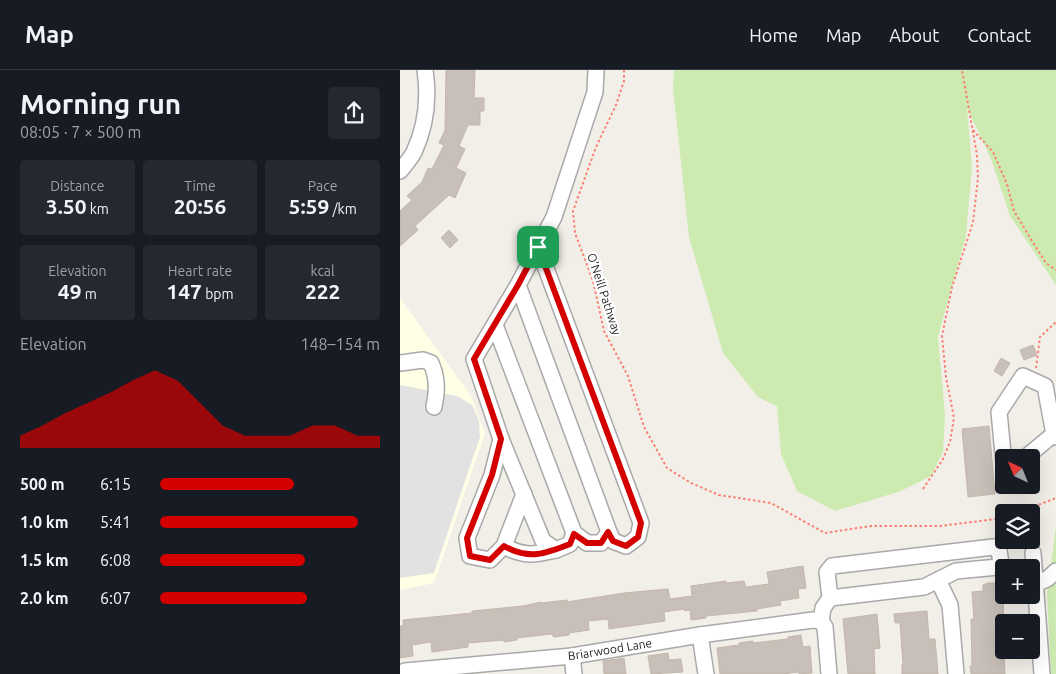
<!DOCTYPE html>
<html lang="en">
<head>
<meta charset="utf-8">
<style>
	body { margin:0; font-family:Ubuntu,sans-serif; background:#242831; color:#f1f3f6; height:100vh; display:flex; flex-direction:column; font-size:19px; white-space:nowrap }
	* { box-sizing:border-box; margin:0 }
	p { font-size:16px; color:#9ea1a6 }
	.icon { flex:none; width:28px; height:28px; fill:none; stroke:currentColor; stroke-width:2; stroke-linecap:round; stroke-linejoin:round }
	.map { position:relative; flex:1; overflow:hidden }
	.panel { display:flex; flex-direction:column; background:#171b24; width:400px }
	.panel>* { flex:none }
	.needle { width:32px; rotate:317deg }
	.tools { position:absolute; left:595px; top:379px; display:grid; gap:10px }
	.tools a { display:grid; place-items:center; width:45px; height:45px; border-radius:5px; background:#171b24; box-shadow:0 5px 20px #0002; font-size:25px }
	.pin { position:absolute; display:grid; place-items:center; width:42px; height:42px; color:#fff; margin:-21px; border-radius:10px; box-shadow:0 2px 8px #0006 }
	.round { display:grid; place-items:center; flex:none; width:52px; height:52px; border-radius:5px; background:#242831 }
	.overview { display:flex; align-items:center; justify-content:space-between; height:85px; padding:0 20px }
	h1 { font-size:28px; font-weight:600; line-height:38px }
	.figures { display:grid; grid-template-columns:repeat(3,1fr); gap:8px; height:85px; padding:5px 20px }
	.figures div { display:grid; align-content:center; border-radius:5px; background:#242831; text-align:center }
	.figures b { font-size:21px; font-weight:600 }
	.figures small { font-size:14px; font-weight:400 }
	.figures p { font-size:14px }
	.chart { height:140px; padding:10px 20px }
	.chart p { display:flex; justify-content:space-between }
	.chart svg { width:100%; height:90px; margin-top:5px; fill:#d40000; opacity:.7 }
	ul { padding:0 20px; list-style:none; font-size:16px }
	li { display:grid; grid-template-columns:80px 60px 1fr; align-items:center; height:38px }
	li i { height:12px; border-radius:6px; background:#d40000 }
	header { display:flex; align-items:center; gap:30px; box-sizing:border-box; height:70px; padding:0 25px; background:#171b24; border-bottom:1px solid #363941 }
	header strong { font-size:24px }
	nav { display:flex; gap:28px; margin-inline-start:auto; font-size:18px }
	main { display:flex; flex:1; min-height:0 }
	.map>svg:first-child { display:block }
	.education { fill:#ffffe5 }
	.grass { fill:#cdebb0 }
	.parking { fill:#e2e2e2 }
	.building { fill:#c7bfb8; stroke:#c4b6ab }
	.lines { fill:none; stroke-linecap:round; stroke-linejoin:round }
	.minor-casing { stroke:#a9a9a9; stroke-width:18 }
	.path { stroke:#fa8072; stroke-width:2; stroke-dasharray:2.5 2.5; stroke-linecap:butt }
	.minor { stroke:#fff; stroke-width:15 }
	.route-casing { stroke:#fff; stroke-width:10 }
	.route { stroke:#d40000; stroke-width:6 }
	.labels { text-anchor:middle; stroke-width:4.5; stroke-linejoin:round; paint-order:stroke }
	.street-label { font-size:12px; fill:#222; stroke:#fff }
</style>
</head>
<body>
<header>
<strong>Map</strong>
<nav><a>Home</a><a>Map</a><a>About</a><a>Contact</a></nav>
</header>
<main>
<section class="panel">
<div class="overview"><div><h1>Morning run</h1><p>08:05 · 7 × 500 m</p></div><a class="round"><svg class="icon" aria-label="share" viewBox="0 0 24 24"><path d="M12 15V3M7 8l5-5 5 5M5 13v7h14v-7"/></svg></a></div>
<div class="figures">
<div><p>Distance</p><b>3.50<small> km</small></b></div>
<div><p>Time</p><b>20:56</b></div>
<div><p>Pace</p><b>5:59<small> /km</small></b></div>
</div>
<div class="figures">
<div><p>Elevation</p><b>49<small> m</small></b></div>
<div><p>Heart rate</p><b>147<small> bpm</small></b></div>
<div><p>kcal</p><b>222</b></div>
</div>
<div class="chart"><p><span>Elevation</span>148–154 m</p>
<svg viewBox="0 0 160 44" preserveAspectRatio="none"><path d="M0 44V38L10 33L20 27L30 22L40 17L50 11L60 6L70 11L80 22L90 33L100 38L110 38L120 38L130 33L140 33L150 38L160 38V44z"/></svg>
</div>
<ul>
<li><b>500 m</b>6:15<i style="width:61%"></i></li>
<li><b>1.0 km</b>5:41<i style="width:90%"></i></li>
<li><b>1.5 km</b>6:08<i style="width:66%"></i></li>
<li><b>2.0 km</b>6:07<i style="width:67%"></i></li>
</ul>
</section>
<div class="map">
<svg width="656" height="604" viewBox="0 0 656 604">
	<rect width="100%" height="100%" fill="#f2efe9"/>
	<!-- education -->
	<polygon class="education" points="0,228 71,326 85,363 34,513 0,520"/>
	<!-- grass -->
	<g class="grass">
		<polygon points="274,0 656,0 656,215 610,146 591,89 567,38 572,97 566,166 538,267 545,344 543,382 531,406 501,421 435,441 397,421 381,384 377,336 358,327 323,283 289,167 273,18"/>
		<polygon points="656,456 656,604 651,604 647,524"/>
	</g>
	<!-- parking -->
	<polygon class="parking" points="0,315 57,326 72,335 79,350 80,367 34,503 0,508"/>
	<!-- building -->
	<g class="building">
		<polygon points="46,0 75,0 74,28 84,28 84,41 80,41 80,55 68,55 59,76 65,79 56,98 66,103 55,128 49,125 15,156 18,160 0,176 0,141 12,130 7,126 22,112 28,98 32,99 44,75 39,73 45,60"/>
		<polygon points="49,160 58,170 50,178 41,168"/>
		<polygon points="633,275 637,285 624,290 620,280"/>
		<polygon points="601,288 610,293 602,306 594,301"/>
		<polygon points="589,356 595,424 568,427 562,359"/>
		<polygon points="403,496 406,518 398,519 399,528 380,531 381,535 357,539 357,541 306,546 306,548 291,550 290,540 285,541 284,539 264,542 265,551 209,559 208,549 188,551 189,560 169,563 169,565 154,567 151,564 117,568 117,570 104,572 104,570 68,573 68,577 32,582 31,572 12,575 13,586 0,588 0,556 3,556 3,550 72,543 72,541 123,536 141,532 142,533 167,530 167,532 224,523 268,519 270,529 292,526 291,516 326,511 326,513 344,511 346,517 369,514 367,502"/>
		<polygon points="588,513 604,513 603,559 605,604 571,604 570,596 572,596 571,549 574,549 572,522 583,521 583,515"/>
		<polygon points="527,541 529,569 535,569 538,604 502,604 502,595 503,594 500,553 495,553 494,544"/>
		<polygon points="477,544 480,578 474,579 475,604 448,604 443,549"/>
		<polygon points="401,565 403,577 410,576 412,603 399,604 399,602 382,604 320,604 317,578 339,575 339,573 353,571 353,573 388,569 388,567"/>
		<polygon points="268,583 269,590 281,589 283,602 251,604 248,586"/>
		<polygon points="224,588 226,604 204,604 203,591"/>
	</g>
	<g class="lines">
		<!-- minor casing -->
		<g class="minor-casing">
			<g id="minor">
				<path d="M0,101C5,95 11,88 14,82C26,56 29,27 25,0"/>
				<polyline points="118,215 209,462 213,471 226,476 238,467 241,453 138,177"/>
				<polyline points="95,255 174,463 187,473 201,473 209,462"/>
				<path d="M0,293L23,290L31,293C38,309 37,321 34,337"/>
				<polyline points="101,369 92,405 67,468 70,486 90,490 104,476 124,424"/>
				<polyline points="625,388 654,364"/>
				<polyline points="604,394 599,342 623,306 645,316 654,364 656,367"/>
				<polyline points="174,463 170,474 156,480 143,471 101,369 74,289 118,215 154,147 195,22 196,0"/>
				<path d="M104,476C124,487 134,485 156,480"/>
				<polyline points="633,483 642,604"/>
				<polyline points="538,510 550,535 556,604"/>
				<polyline points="635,514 647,509 656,501"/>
				<polyline points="421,551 423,538 430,528 427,502 432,496 593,477 599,480 601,494 598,497 556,501 524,517 430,528"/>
				<polyline points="421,551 425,557 429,604"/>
				<polyline points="300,565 306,604"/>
				<polyline points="172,586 174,604"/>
				<path id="s1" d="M0,604L5,601L172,586L300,565L413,550L421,551"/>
			</g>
		</g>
		<!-- path -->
		<g class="path">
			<polyline points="224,0 224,11 216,35 196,77 173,141 175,163 193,211 204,261 228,306 244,357 267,398 291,413 319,425 371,433 425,463 471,456 540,456 604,448"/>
			<polyline points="573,60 593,82 607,114 614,141 629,166 646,193 656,200"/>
			<polyline points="636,298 640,267 656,252"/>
			<polyline points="523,419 543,389 550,372 554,348 546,307 542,266 552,217 573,152 578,108 577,85 562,0"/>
			<polyline points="620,442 656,428"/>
		</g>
		<!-- minor -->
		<use href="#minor" class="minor"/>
	</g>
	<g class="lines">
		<!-- route casing -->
		<g class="route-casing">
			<path id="route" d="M138,177L241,453L238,467L226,476L213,471L208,462L201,473H187L174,464L170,474C145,484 129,490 104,476L90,490L70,486L67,468L92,405L101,369L74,289L118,215Z"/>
		</g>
		<!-- route -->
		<use href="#route" class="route"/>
	</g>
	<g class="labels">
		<!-- street labels -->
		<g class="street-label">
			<text transform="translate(204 224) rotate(72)" y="4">O'Neill Pathway</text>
			<text dy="4" stroke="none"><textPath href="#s1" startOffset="212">Briarwood Lane</textPath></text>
		</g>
	</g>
</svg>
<div class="tools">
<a><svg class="needle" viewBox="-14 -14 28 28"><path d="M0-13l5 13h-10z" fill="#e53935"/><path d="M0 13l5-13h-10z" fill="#9ea1a6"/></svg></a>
<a><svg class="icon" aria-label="layers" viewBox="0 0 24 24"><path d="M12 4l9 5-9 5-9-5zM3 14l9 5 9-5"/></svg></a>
<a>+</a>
<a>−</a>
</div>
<div class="pin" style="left:138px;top:177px;background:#1e9e55"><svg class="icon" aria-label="arrive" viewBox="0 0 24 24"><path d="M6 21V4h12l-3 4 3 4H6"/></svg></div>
</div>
</main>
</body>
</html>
